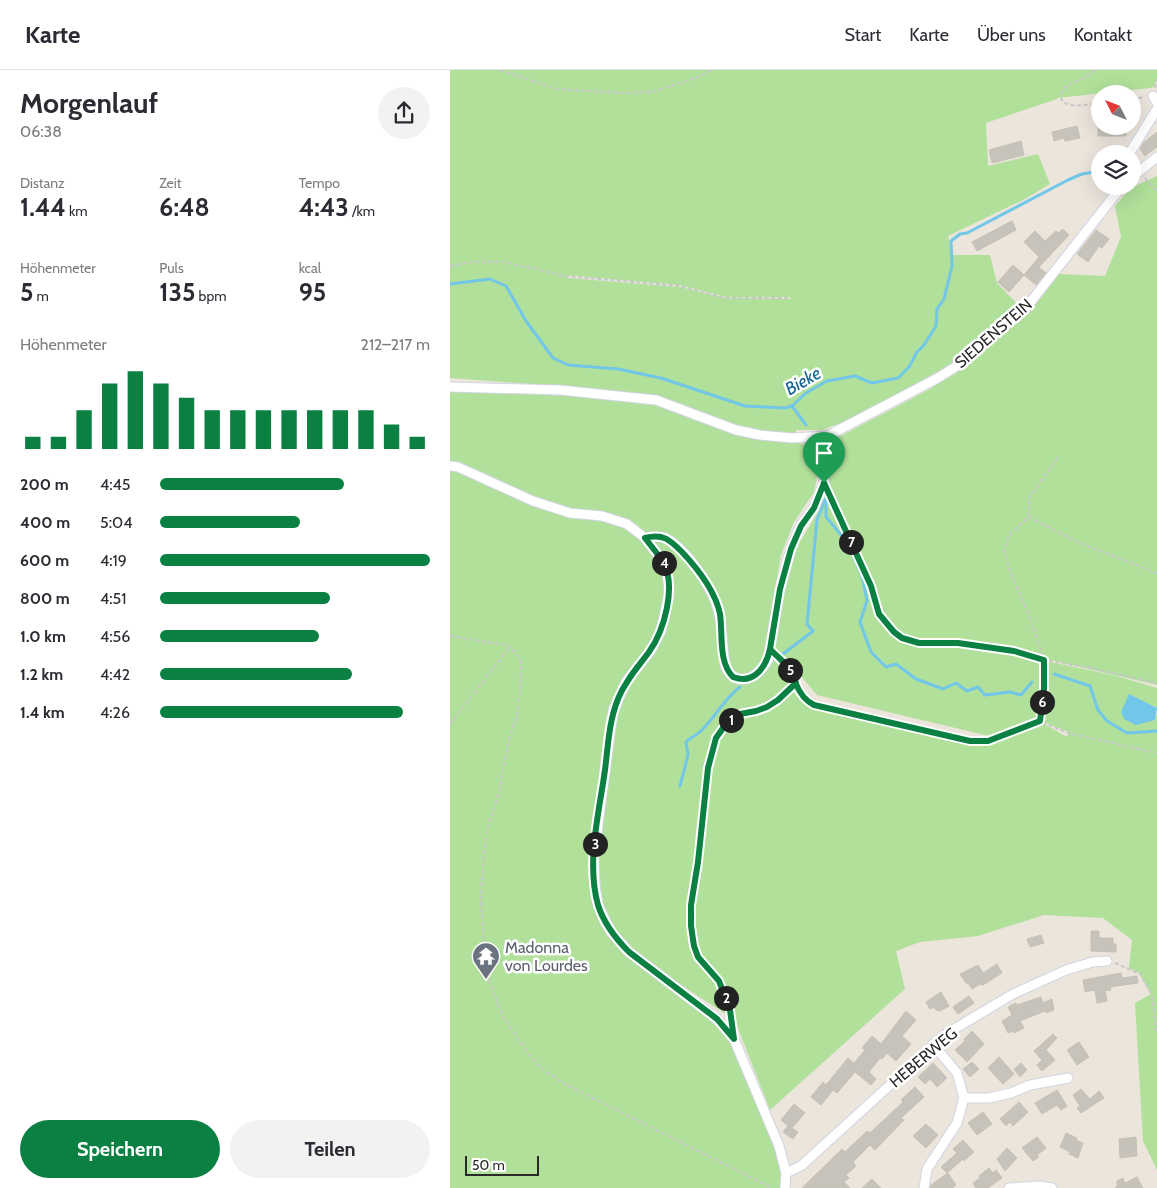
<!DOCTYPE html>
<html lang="de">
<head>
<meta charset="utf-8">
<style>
	body { margin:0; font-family:Cabin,sans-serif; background:#f2f2f3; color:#2b2b33; height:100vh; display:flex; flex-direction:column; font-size:19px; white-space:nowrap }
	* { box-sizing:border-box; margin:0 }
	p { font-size:16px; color:#7c7c81 }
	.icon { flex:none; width:28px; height:28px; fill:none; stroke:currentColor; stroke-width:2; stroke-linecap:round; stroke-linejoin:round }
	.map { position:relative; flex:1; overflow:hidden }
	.drawer { display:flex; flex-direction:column; background:#fff; width:450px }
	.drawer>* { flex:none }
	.needle { width:32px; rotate:312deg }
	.controls { position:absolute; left:641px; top:15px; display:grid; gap:10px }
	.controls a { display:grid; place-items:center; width:50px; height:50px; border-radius:50%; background:#fff; box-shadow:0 5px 20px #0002; font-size:25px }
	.scale { position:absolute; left:15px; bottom:12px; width:74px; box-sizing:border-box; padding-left:5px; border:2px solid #292929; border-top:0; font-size:14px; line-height:18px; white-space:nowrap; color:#292929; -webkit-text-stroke:4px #fff; paint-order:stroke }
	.pin { position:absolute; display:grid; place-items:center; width:42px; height:42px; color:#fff; margin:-51px -21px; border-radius:50% 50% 50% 0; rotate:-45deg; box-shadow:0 0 5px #0007 }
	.pin .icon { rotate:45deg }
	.km { position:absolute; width:25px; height:25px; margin:-12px; border-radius:50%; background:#222; color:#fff; font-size:14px; line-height:25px; text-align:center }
	.round { display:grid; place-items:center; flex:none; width:52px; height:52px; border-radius:26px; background:#f2f2f3 }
	.headline { display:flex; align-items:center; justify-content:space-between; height:85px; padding:0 20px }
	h1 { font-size:28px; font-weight:700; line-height:38px }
	.stats { display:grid; grid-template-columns:repeat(3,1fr); gap:8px; height:85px; padding:5px 20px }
	.stats div { display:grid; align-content:center }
	.stats b { font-size:25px; font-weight:700 }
	.stats small { font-size:14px; font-weight:400 }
	.stats p { font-size:14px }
	.chart { height:140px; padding:10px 20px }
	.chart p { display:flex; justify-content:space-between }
	.chart svg { width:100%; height:90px; margin-top:5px; stroke:#0b8043; stroke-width:6 }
	.primary-button { display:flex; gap:10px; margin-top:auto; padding:10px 20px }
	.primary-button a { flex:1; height:58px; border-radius:30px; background:#0b8043; color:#fff; font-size:20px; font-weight:700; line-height:58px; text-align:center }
	.primary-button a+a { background:#f2f2f3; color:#2b2b33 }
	ul { padding:0 20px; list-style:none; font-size:16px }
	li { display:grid; grid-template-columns:80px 60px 1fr; align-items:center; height:38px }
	li i { height:12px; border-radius:6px; background:#0b8043 }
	header { display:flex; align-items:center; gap:30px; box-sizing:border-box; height:70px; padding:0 25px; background:#fff; border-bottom:1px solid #e1e1e2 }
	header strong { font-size:24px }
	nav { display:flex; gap:28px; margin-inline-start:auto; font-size:18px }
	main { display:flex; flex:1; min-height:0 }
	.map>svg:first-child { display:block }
	.green { fill:#b0e09a; fill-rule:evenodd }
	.water { fill:#72c7e9 }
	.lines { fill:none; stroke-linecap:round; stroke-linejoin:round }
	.stream { stroke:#72c7e9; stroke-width:3 }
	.building { fill:#c7c3ba; stroke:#c6c1b6 }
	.minor-casing { stroke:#d1d4e2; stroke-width:11 }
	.path { stroke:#c7c7c7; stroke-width:2; stroke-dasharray:4 2.5; stroke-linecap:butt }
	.minor { stroke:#fff; stroke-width:9 }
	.route-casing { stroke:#fff; stroke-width:10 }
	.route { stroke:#0b8043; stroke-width:6 }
	.labels { text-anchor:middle; stroke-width:5; stroke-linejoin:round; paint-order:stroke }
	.street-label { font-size:16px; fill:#292929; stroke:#fff }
	.worship-label { font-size:16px; fill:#5b616d; stroke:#fff; text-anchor:start }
	.water-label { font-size:18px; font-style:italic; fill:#126494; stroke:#fff }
</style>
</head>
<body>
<header>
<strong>Karte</strong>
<nav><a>Start</a><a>Karte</a><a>Über uns</a><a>Kontakt</a></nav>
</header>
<main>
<section class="drawer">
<div class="headline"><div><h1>Morgenlauf</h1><p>06:38</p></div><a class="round"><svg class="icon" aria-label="share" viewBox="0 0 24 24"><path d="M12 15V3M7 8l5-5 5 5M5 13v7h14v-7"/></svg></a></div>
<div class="stats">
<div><p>Distanz</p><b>1.44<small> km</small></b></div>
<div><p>Zeit</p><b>6:48</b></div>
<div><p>Tempo</p><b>4:43<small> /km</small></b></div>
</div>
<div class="stats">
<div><p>Höhenmeter</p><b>5<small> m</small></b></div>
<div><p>Puls</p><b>135<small> bpm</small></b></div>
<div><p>kcal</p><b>95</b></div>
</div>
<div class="chart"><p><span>Höhenmeter</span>212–217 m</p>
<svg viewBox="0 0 160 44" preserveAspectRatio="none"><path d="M5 44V38M15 44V38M25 44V25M35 44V12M45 44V6M55 44V12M65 44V19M75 44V25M85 44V25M95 44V25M105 44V25M115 44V25M125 44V25M135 44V25M145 44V32M155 44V38"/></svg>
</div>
<ul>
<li><b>200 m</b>4:45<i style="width:68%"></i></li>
<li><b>400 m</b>5:04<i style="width:52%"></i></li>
<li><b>600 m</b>4:19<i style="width:100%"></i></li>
<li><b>800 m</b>4:51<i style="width:63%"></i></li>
<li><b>1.0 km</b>4:56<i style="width:59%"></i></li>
<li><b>1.2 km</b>4:42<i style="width:71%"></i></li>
<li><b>1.4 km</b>4:26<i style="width:90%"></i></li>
</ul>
<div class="primary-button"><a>Speichern</a><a>Teilen</a></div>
</section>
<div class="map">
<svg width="707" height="1118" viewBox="0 0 707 1118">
	<rect width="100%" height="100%" fill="#ebe5dc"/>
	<!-- green -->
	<g class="green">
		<path d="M0,0H707V8L704,17L700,18L607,28V29L536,53L538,96L588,84L600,114L575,129L498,166L503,185H540L547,213L570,237L573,238L507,291L427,335L391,353L371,360H346V373L361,375L371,388L364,422L344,452L331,485L322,535L318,580L365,635L520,671H538L589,651L617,667L619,662L588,650L539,666L367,625L345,599L324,579L334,520L348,475L365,447L375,425L420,515L428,546L439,560L452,570L473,576L532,578L663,605L707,618V638L703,635L705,650L707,643V1100L693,1071L685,933L701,924L689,903L679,898L682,870L653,848L594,845L528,866L470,872L446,881L455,919L320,1040L284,948L282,927L277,945L210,901L177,874L154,844L148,793L164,660L170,634L159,635L155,655L138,796L141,828L151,856L174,885L260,950L276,966L291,994L325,1077L331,1102L330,1118H0V314L109,326L108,316L0,308ZM115,205L229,215L276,227H339L341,229L275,228L230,217L118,208Z"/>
		<polygon points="707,106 707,615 596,589 567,579 488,569 453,567 430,543 423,515 376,412 381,371 480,319 510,298 580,242 609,204 655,206 671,167 665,136 681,118"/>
	</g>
	<!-- water -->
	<polygon class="water" points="679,624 707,638 705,650 686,655 674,649 671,642"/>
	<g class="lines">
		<!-- stream -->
		<g class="stream">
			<polyline points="682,96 690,96"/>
			<polyline points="0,214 40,209 56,216 76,251 103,288 118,295 168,299 211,308 295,336 335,338 342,336 356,323 377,311 405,306 422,313 448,308 459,297 467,282 474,275 486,256 487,239 494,229 502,196 501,171 510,164 517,163 618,110 632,104 650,101"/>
			<polyline points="342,336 356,355"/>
			<polyline points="355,380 367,400"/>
			<polyline points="376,429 376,447 397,472 412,506 417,531 410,552 421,582 436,597 446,594 466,609 493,619 506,613 517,621 528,617 535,625 560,622 571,625 582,612"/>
			<polyline points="333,584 363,561 357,554 367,450 375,430"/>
			<polyline points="604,604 640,616 648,640 657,651 677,663 707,661"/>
			<path d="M230,716L238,685L236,672C241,667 247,665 252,660C266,646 274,629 290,617"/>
		</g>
	</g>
	<!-- building -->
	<g class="building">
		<polygon points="627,56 630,68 615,71 614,68 604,71 602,62"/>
		<rect x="648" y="56" width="28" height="10"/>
		<polygon points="707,62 707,77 695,86 690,79 693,73"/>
		<polygon points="571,71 574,85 542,93 539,80"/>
		<polygon points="562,151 566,160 527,181 522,172"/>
		<polygon points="613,159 619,165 589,197 596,203 586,215 574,205 589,187 574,172 585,161 595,171 606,161 608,163"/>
		<polygon points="646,160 659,169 652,178 649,176 638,192 627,184"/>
		<polygon points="563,195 574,205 559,222 548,212"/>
		<polygon points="641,861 649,861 649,868 663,868 663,874 666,874 666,882 641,881"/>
		<polygon points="591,865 594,873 580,877 577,869"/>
		<polygon points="547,894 552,903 533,915 530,914 522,919 519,914 516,913 510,904 528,895 533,903"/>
		<polygon points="671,903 672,908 687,906 688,913 660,917 661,920 655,921 657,931 647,933 645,920 635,922 633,910"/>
		<polygon points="491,922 499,936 490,941 486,940 484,937 480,939 476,932"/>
		<polygon points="519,926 524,933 508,944 503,937"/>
		<polygon points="591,927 593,933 602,929 604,940 596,943 595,941 570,951 574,958 564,963 563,961 558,963 552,951 562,945 558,937 566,933 567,935"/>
		<polygon points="456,941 466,950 452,966 461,974 446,991 437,983 432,989 430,988 419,1002 426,1009 421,1015 405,1002 387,1023 383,1020 371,1035 361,1027 373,1012 376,1015 398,988 404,993 415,980 412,978 422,966 431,974"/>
		<polygon points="522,961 534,974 517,992 505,980 515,971 514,969"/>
		<polygon points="603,964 607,968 596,980 605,990 592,1001 587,995 592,990 584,981"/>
		<polygon points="629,972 639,987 627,995 617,980"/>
		<polygon points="549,987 564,1004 553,1014 538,998"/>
		<polygon points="522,992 529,999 520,1007 513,999"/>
		<polygon points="483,993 497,1008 487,1017 480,1009 475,1014 468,1007"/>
		<polygon points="571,993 577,1000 570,1007 564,999"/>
		<polygon points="465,1017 474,1027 451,1048 454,1050 425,1080 420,1075 403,1092 406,1096 396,1105 399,1108 394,1112 400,1118 352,1118 392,1079 395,1082 417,1061 420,1063 453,1032 451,1030"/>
		<polygon points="631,1019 640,1029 649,1021 654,1028 631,1043 627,1038 630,1036 623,1025"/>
		<polygon points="607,1020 617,1036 611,1040 607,1035 592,1044 585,1033"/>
		<polygon points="569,1032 578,1042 563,1056 560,1052 556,1056 550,1049"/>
		<polygon points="344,1034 355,1043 342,1058 348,1062 343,1069 333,1062 338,1056 331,1050"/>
		<polygon points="533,1042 542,1054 527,1065 518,1053"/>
		<polygon points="476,1054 488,1065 476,1078 463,1066"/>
		<polygon points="616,1063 627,1068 626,1070 633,1073 628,1088 619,1084 620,1082 610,1077"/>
		<polygon points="587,1067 596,1078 587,1085 589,1087 583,1091 572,1078"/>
		<polygon points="686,1067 687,1086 670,1088 669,1069"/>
		<polygon points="513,1070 524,1082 514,1091 513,1089 497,1103 491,1097 507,1083 503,1079"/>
		<polygon points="557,1078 567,1088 555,1101 547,1089"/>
		<polygon points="539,1098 543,1103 546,1100 552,1108 538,1118 526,1118 523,1113 530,1108 529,1106"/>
		<polygon points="498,1103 506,1115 502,1118 480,1118 481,1115"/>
		<polygon points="687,1107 693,1118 665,1118 667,1117 667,1111 673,1108 675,1113"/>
		<polygon points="422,1109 431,1118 412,1118"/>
	</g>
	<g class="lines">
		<!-- minor casing -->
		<g class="minor-casing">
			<g id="minor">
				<polyline points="703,26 707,33"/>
				<polyline points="679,84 707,39"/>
				<polyline points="682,107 707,87"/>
				<polyline points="0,317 110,320 206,330 286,360 310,365 342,368 377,366 486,309 507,296 541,267 575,239 672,116"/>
				<polyline points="0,396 8,397 83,431 120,443 152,446 177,454 195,468 214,493 218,509 219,524 211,561 201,580 176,612 163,642 144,785 145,816 148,835 161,862 179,882 267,949 284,969 329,1076 336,1103 335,1118"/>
				<path d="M195,468C203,466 210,465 217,469C237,480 265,521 269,544C273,561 272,580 276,598C289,620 308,606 318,590L330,519L341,479L351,455L364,438L374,413L377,366"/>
				<polyline points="514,1028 539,1028 561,1023 580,1015 618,1008"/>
				<polyline points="336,1103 351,1096 496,964 563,924 616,900 643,892 657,891"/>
				<polyline points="474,1118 477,1099 507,1053 514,1028 507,1003 483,974"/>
				<polyline points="559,1118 590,1116 602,1118"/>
			</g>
		</g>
		<!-- path -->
		<g class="path">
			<polyline points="50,0 106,19 176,23 202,22 243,9 263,0"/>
			<path d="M645,0C637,8 627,10 617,16C614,18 612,22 611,26C611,41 641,34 650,33"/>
			<polyline points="705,18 707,9"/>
			<polyline points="682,29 695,27"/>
			<polyline points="695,108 707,121"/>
			<polyline points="0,196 22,192 54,192 115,206 230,216 275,228 340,228"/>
			<polyline points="380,425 421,516 429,544 444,562 452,568 469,573 508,573 563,581 594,590 636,597 707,613"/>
			<polyline points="579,447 625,471 707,503"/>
			<polyline points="0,566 60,576 68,586 71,593 70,625 66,650 59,669 49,723 38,757 34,779 31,831 34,871 40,914 54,948 80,986 92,999 115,1014 322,1118"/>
			<polyline points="327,587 343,602 346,613 353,626 364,635 520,671 538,671 589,651 618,663 707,683"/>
			<polyline points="589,651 594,619 594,590 579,545 562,506 554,481 559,465 579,447 579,429 608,387"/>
			<polyline points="0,654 60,577"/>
			<polyline points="665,893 690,904 702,925 707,963"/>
			<path d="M282,952C280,939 276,923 269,912C261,897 248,893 244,875C236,837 248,799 252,761C254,740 254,717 258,697C261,681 266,663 277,652C288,642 304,643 316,637C328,632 337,622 346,613"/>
		</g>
		<!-- minor -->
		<use href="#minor" class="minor"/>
	</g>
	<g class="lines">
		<!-- route casing -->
		<g class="route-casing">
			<path id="route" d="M374,413L364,438L351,456L341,479L330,519L320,579L343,602L346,613L328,630L317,637L306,641L290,644L278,651L266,668L258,698L248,792L241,835V856L244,876L248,887L269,911L280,940L284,969L267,949L179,882C165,868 154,854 148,835C136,792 149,743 155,700C158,676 159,651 168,629C175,611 188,597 199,582C214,561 227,516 213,492C208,484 201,476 195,468C213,463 220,470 232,482C248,499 265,520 270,544C273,564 268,592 283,607C304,615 316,597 320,579C327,587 338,594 343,603C345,606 345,611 346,614C350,624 356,631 364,635L520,671H538L590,651L594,619V590L564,581L508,573H469L452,568L444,562L429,544L421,516L374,413"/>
		</g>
		<!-- route -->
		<use href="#route" class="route"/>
	</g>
	<!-- icons -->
	<defs>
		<g id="temple-pin" transform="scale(1.4375)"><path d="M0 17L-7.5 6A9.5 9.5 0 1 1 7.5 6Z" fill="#6b7280" stroke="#fff"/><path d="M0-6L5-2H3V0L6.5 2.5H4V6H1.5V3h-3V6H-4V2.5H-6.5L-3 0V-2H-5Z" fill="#fff"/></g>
	</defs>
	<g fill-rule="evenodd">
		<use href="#temple-pin" x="36" y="886"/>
	</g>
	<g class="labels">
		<!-- street labels -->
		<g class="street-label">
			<text transform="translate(543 263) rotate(-41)" y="6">SIEDENSTEIN</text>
			<text transform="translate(473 987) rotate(-40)" y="6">HEBERWEG</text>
		</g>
		<!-- worship labels -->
		<g class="worship-label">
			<text x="55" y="883">Madonna<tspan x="55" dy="18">von Lourdes</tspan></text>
		</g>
		<!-- water labels -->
		<g class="water-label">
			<text transform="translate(353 311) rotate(-30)" y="6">Bieke</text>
		</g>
	</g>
</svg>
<div class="controls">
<a><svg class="needle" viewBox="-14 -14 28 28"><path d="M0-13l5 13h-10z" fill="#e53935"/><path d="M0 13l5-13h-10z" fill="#7c7c81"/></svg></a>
<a><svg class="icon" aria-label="layers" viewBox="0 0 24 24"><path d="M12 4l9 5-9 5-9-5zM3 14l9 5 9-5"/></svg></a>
</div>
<div class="scale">50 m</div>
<div class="pin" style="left:374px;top:413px;background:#1e9e55"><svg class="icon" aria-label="arrive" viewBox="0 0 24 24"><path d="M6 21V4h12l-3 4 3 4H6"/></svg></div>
<b class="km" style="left:281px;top:650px">1</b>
<b class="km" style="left:276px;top:928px">2</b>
<b class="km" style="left:145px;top:774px">3</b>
<b class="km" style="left:214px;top:493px">4</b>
<b class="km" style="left:340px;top:600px">5</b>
<b class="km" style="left:592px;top:632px">6</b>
<b class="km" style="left:401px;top:472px">7</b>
</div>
</main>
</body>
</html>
